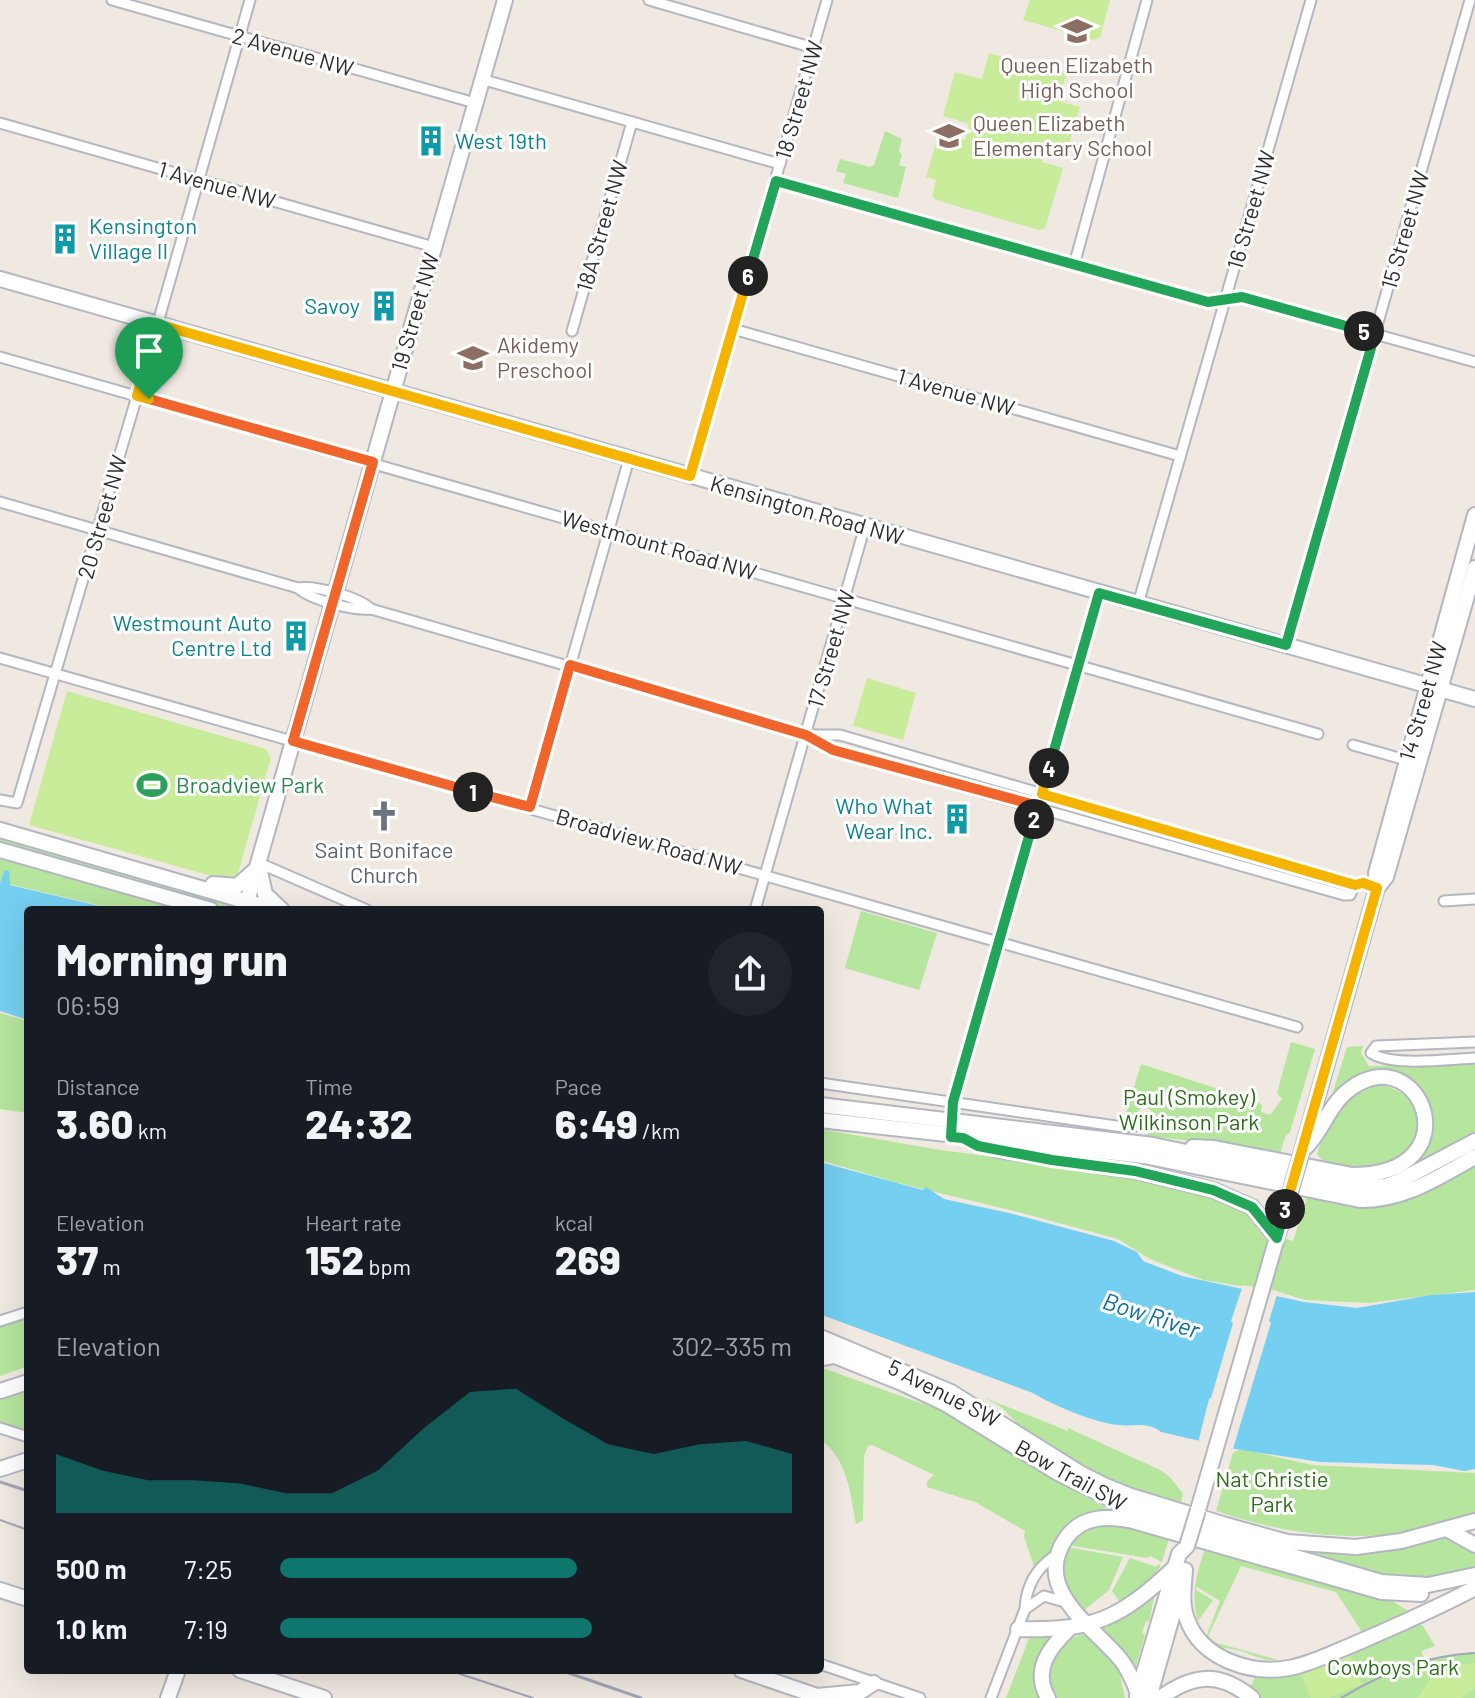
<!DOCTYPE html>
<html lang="en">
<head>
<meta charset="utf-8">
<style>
	body { margin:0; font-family:Barlow,sans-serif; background:#20242c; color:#f1f3f6; height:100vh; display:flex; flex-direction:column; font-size:30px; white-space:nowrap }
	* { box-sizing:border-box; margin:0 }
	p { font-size:26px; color:#9ea1a6 }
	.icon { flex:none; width:44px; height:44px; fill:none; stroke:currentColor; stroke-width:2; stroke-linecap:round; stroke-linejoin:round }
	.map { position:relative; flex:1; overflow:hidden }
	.panel { position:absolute; left:24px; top:906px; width:800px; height:768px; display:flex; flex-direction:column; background:#171b24; border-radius:8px; box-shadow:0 8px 32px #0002 }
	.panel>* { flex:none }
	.pin { position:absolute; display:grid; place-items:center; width:68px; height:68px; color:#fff; margin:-82px -34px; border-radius:50% 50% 50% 0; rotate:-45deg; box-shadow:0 0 8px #0007 }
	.pin .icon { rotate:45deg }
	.km { position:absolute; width:40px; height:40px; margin:-20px; border-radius:50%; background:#222; color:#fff; font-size:22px; line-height:40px; text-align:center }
	.round { display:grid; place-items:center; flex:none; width:84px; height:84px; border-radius:42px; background:#20242c }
	.head { display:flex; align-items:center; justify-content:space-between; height:136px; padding:0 32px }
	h1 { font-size:44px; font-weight:800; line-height:60px }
	.metrics { display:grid; grid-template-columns:repeat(3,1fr); gap:12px; height:136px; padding:8px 32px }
	.metrics div { display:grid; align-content:center }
	.metrics b { font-size:40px; font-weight:800 }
	.metrics small { font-size:22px; font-weight:400 }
	.metrics p { font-size:22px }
	.chart { height:224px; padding:16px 32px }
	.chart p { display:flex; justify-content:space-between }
	.chart svg { width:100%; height:144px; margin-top:8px; fill:#0f766e; opacity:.7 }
	ul { padding:0 32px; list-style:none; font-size:26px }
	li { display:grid; grid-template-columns:128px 96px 1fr; align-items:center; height:60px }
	li i { height:20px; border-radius:10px; background:#0f766e }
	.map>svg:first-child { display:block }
	.green { fill:#b6e59e }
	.pitch { fill:#c9ec9a }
	.water { fill:#75cff0 }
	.pier { fill:#efe9e1 }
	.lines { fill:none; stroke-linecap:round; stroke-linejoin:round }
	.street-casing { stroke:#b4b7c1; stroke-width:13 }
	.secondary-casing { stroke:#b4b7c1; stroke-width:18 }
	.street { stroke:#fff; stroke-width:9 }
	.secondary { stroke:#fff; stroke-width:14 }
	.tram { stroke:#a3a6b8; stroke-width:2 }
	.rail { stroke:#a3a6b8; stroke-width:3 }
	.secondary-bridge-casing { stroke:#b4b7c1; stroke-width:18; stroke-linecap:butt }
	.secondary-bridge { stroke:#fff; stroke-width:14 }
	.split-1-casing { stroke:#fff; stroke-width:16 }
	.split-2-casing { stroke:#fff; stroke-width:16 }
	.split-3-casing { stroke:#fff; stroke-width:16 }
	.split-4-casing { stroke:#fff; stroke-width:16 }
	.split-5-casing { stroke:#fff; stroke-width:16 }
	.split-6-casing { stroke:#fff; stroke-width:16 }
	.split-7-casing { stroke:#fff; stroke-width:16 }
	.split-1 { stroke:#f0652b; stroke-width:10 }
	.split-2 { stroke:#f0652b; stroke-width:10 }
	.split-3 { stroke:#22a559; stroke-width:10 }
	.split-4 { stroke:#f5b400; stroke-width:10 }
	.split-5 { stroke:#22a559; stroke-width:10 }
	.split-6 { stroke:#22a559; stroke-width:10 }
	.split-7 { stroke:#f5b400; stroke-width:10 }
	.labels { text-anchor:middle; stroke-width:6; stroke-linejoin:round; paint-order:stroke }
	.street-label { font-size:22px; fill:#2e2e2e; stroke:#fff }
	.education-label { font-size:22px; fill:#785e54; stroke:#fff; text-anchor:start }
	.culture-label { font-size:22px; fill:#0d838f; stroke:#fff; text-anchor:end }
	.leisure-label { font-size:22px; fill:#27864d; stroke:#fff; text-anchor:start }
	.worship-label { font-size:22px; fill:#5b616d; stroke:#fff }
	.park-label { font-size:22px; fill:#2c6e1b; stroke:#fff }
	.water-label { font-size:24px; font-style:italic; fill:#0d6fa3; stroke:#fff }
</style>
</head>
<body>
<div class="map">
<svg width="1475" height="1698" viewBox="0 0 1475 1698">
	<rect width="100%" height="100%" fill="#efe9e1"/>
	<!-- green -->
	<g class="green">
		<polygon points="885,131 902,139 899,151 902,154 899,165 906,167 898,198 843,183 846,174 836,171 840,159 870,167 874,165"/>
		<polygon points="0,836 243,906 245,910 234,910 0,843"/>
		<polygon points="0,856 192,910 119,910 0,882"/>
		<polygon points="861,911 937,933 919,990 845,968"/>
		<polygon points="0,1013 28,1021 28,1113 0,1109"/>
		<polygon points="1291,1042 1315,1049 1290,1132 1285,1137 1280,1154 1225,1144 1144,1136 1155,1129 1160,1118 1148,1108 1141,1108 1133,1117 1124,1120 1141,1064 1256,1101 1262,1105 1261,1112 1270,1115 1282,1099 1277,1093"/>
		<polygon points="1363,1046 1361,1053 1369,1066 1475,1064 1475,1133 1401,1172 1412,1163 1430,1128 1394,1073 1366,1073 1333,1092 1347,1047"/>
		<path d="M1377,1085C1425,1089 1433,1144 1393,1162C1371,1172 1349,1168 1326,1165L1317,1154C1326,1124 1348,1092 1377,1085Z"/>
		<path d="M820,1129L940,1150L1126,1174L1190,1189L1240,1205L1274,1235L1293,1241L1307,1197C1325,1201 1343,1207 1361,1208C1403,1211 1440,1183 1475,1163V1290L1368,1303L1305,1300L1279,1292L1203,1280L1150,1259L1118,1239L1018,1212L898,1183L820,1160Z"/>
		<polygon points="28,1318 28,1366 0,1376 0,1327"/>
		<path d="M820,1367L948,1413L1061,1484L1114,1512L1061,1535L1051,1551L1034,1566L1024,1537L1025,1531L975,1502L927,1487V1481L934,1475L872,1445L868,1446L864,1456L863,1520L856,1524C850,1492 848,1460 820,1439Z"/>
		<polygon points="28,1388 28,1432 0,1423 0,1399"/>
		<polygon points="985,1398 1068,1431 1068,1428 1160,1470 1170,1477 1183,1494 1180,1505 1113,1486 1034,1440 1001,1407"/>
		<path d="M1241,1449L1312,1465L1475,1473V1514C1454,1520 1432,1528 1410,1532C1342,1542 1281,1533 1216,1511L1233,1453Z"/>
		<polygon points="1113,1522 1169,1538 1162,1562 1150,1556 1148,1558 1067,1545 1087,1527"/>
		<path d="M1442,1535L1475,1551V1567C1415,1595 1346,1566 1288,1549Z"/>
		<polygon points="1066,1547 1123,1557 1109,1590 1082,1612 1075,1605 1061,1575"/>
		<path d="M1205,1548L1389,1599L1408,1611L1362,1632L1336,1592L1241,1566L1208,1636L1217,1643L1278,1660C1264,1662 1251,1654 1241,1651C1229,1648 1216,1649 1206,1637L1220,1601L1197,1587L1196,1590L1213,1600L1198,1621C1190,1595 1197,1573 1205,1548Z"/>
		<polygon points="1130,1558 1156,1567 1158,1564 1161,1566 1148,1582 1120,1602 1112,1591"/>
		<polygon points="1155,1593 1149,1622 1146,1621 1142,1633 1145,1634 1136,1666 1131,1667 1098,1629"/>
		<polygon points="1419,1624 1423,1626 1435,1646 1421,1651 1424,1659 1475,1652 1475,1698 1259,1698 1249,1689 1255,1677 1287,1676 1300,1672"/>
		<path d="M1049,1634L1050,1636C1036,1657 1033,1674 1041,1698H1006L1029,1638Z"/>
		<path d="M1082,1634C1099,1641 1113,1658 1122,1673L1120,1675L1125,1698H1053C1042,1670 1053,1644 1082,1634Z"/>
	</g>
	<!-- pitch -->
	<g class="pitch">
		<polygon points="1030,0 1110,0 1100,37 1094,40 1023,20"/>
		<polygon points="989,53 1066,74 1059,101 1080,107 1067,151 1046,146 1042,162 1063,168 1045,228 1039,230 936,200 932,196 936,180 926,177 939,133 965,140 969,124 943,116 955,72 982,79"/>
		<polygon points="867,678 916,693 903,740 853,726"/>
		<polygon points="67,691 266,749 271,758 238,873 234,878 226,880 29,825"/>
		<polygon points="1349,1653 1362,1684 1328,1698 1311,1698 1300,1672"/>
		<path d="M1475,1663V1688L1461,1698H1416C1423,1692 1426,1684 1432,1677C1443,1666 1459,1665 1475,1663Z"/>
	</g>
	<!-- water -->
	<g class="water">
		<polygon points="5,870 9,871 10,885 116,910 28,910 28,1020 0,1011 0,883"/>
		<path d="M820,1162L923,1190L926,1187L944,1199L1009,1213L1114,1241L1137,1252L1143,1261L1182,1276L1304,1302L1357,1308L1431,1295L1475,1292V1469L1464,1471L1433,1465L1320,1462L1235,1449L1161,1432C1147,1421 1134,1427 1118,1425C1095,1423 1052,1405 1033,1393L822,1315Z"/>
	</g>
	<!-- pier -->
	<polygon class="pier" points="1243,1285 1278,1291 1269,1321 1271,1323 1232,1452 1198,1443 1209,1399 1211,1398 1233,1323 1231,1321"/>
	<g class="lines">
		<!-- street casing -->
		<g class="street-casing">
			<g id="street">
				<polyline points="112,0 475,103"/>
				<polyline points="649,0 814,48"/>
				<polyline points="481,79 780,164"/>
				<polyline points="0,123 434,247"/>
				<polyline points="776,181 1208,302 1242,297 1475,362"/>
				<polyline points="1074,265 1147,0"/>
				<polyline points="733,329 1180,456"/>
				<polyline points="572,331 632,122"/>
				<polyline points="0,357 1318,734"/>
				<polyline points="690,476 827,0"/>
				<path d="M0,502L298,588C316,585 358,597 371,609"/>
				<path d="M298,588C311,600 353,611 371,609L806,735L833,750L1344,895H1350L1355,885"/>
				<polyline points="1138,604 1311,0"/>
				<polyline points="1286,645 1470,0"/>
				<polyline points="0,658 1297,1027"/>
				<polyline points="810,735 840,735 1355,885 1363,883 1377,888"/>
				<polyline points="1353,745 1406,760"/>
				<polyline points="0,800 17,803 137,396 250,0"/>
				<polyline points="530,807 629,459"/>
				<polyline points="259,863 367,910"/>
				<polyline points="1444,901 1475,899"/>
				<polyline points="755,910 865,526"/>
				<path d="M1475,1042L1376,1046L1371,1053C1393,1067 1449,1059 1475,1058"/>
				<polyline points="820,1083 1123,1127 1137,1126 1146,1121"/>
				<polyline points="952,1125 953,1102 1099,593"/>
				<polyline points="0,1321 28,1312"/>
				<polyline points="820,1361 836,1358"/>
				<polyline points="0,1428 28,1437"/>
				<polyline points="1025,1609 1044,1596 1068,1603"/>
				<polyline points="820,1664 920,1698"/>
				<path d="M991,1698L1025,1609C1026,1585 1036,1568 1056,1555"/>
			</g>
		</g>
		<!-- secondary casing -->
		<g class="secondary-casing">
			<g id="secondary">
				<polyline points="0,279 1475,699"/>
				<polyline points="0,830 276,910"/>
				<polyline points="0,850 211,910"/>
				<polyline points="259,867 265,894 282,910"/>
				<polyline points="213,884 237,886 254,871"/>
				<polyline points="1377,888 1386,877 1475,568"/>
				<polyline points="247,902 505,0"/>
				<polyline points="820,1105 1153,1145 1356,1188 1386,1186 1399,1181 1475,1141"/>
				<path d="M820,1120L1144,1156L1360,1200C1404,1201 1438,1177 1475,1157"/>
				<path d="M1193,1147L1214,1148L1352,1175C1475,1175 1421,1036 1350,1089C1329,1104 1323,1131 1305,1148"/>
				<polyline points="997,1150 1135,1171 1213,1190 1252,1207 1277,1238"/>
				<polyline points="1302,1151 1377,888 1376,873 1475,515"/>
				<polyline points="820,1337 951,1392 1080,1473 1106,1486 1131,1496 1226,1525 1287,1542 1356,1547 1401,1541 1475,1521"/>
				<polyline points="820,1350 904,1384 946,1404 1058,1473 1128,1508 1381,1582 1428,1585 1475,1575"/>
				<polyline points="0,1391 28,1382"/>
				<polyline points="0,1469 28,1460"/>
				<polyline points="1198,1510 1285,1210"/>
				<polyline points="1448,1530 1475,1545"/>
				<path d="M1185,1570C1184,1585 1181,1604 1187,1619C1201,1659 1251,1675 1289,1668C1311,1664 1332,1653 1352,1645C1394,1627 1435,1609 1475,1588"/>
				<polyline points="0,1590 28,1599"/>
				<path d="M1018,1629C1094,1631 1120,1619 1175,1567"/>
				<polyline points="240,1670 324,1698"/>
				<polyline points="741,1670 823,1698"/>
				<path d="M1138,1693C1133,1681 1129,1670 1121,1660C1093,1626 1031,1589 1066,1538C1082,1515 1108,1516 1133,1521L1382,1592L1421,1594"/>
				<polyline points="817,1696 860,1692 874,1683"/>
				<polyline points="1137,1696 1179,1554 1187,1546"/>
				<polyline points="168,1698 178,1670"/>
				<path d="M1048,1698C1032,1670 1049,1648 1069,1629"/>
				<polyline points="1149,1698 1180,1589"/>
				<path d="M1160,1698C1193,1674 1219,1671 1252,1698"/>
			</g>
		</g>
		<!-- street -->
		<use href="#street" class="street"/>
		<!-- secondary -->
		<use href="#secondary" class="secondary"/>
		<!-- tram -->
		<g class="tram">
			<polyline points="0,1520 28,1530"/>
			<polyline points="448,1670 533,1698"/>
			<path d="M1341,1698C1381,1674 1427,1655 1475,1653"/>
		</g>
		<!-- rail -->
		<g class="rail">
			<polyline points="0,1482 28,1491"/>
			<polyline points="560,1670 641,1698"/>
		</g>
		<!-- secondary-bridge casing -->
		<g class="secondary-bridge-casing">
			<g id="secondary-bridge">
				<polyline points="1285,1210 1302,1151"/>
				<polyline points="1187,1546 1198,1510"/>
			</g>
		</g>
		<!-- secondary-bridge -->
		<use href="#secondary-bridge" class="secondary-bridge"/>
	</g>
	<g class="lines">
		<!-- split-1 casing -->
		<g class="split-1-casing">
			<polyline id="split-1" points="149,399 373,462 293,741 473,792"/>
		</g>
		<!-- split-2 casing -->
		<g class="split-2-casing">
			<polyline id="split-2" points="473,792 530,807 570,665 806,735 833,750 1038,806 1034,819"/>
		</g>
		<!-- split-3 casing -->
		<g class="split-3-casing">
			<polyline id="split-3" points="1034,819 953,1102 951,1137 963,1138 978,1146 1052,1160 1135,1171 1213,1190 1252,1207 1277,1238 1285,1209"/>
		</g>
		<!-- split-4 casing -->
		<g class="split-4-casing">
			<polyline id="split-4" points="1049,768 1042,794 1355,885 1363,883 1377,888 1285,1209"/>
		</g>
		<!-- split-5 casing -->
		<g class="split-5-casing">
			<polyline id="split-5" points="1049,768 1099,593 1286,645 1375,334 1364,331"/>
		</g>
		<!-- split-6 casing -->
		<g class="split-6-casing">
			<polyline id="split-6" points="748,276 776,181 1208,302 1242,297 1364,331"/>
		</g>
		<!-- split-7 casing -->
		<g class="split-7-casing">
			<polyline id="split-7" points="149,399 137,396 157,324 690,476 748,276"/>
		</g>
		<!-- split-1 -->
		<use href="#split-1" class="split-1"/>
		<!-- split-2 -->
		<use href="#split-2" class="split-2"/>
		<!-- split-3 -->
		<use href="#split-3" class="split-3"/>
		<!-- split-4 -->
		<use href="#split-4" class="split-4"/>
		<!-- split-5 -->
		<use href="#split-5" class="split-5"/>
		<!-- split-6 -->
		<use href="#split-6" class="split-6"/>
		<!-- split-7 -->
		<use href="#split-7" class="split-7"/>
	</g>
	<!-- icons -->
	<defs>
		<g id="school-bare" transform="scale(2.4)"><path d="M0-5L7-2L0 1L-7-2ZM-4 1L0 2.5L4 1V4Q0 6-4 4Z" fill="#8d6e63" stroke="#fff" stroke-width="2.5" paint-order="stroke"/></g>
		<g id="building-bare" transform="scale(2.4)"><path d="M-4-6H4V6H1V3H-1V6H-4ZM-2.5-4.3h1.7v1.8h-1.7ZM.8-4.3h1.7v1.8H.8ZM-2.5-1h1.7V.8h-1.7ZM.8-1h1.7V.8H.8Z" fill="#0f9aa8" stroke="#fff" stroke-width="2.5" paint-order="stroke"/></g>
		<g id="stadium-bare" transform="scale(2.4)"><path d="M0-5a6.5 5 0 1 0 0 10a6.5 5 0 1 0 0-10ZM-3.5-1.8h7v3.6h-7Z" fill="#2e9e5b" stroke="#fff" stroke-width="2.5" paint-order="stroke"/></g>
		<g id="church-bare" transform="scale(2.4)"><path d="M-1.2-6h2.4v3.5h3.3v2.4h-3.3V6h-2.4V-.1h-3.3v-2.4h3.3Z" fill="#6b7280" stroke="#fff" stroke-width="2.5" paint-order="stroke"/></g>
	</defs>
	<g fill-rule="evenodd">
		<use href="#school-bare" x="1077" y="31"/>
		<use href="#school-bare" x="949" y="136"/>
		<use href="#building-bare" x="431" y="141"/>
		<use href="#building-bare" x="65" y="239"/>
		<use href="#building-bare" x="384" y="306"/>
		<use href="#school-bare" x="473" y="358"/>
		<use href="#building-bare" x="296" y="636"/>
		<use href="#stadium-bare" x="152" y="785"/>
		<use href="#church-bare" x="384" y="816"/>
		<use href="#building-bare" x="957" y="819"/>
	</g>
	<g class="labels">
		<!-- street labels -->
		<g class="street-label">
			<text transform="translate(293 52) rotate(16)" y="8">2 Avenue NW</text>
			<text transform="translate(799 100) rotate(-74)" y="8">18 Street NW</text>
			<text transform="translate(217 185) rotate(16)" y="8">1 Avenue NW</text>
			<text transform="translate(1251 210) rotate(-74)" y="8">16 Street NW</text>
			<text transform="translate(602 226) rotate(-74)" y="8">18A Street NW</text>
			<text transform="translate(1405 230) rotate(-74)" y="8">15 Street NW</text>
			<text transform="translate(415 312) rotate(-74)" y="8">19 Street NW</text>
			<text transform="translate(956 392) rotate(16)" y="8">1 Avenue NW</text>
			<text transform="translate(807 510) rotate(16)" y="8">Kensington Road NW</text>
			<text transform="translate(102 517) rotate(-74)" y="8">20 Street NW</text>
			<text transform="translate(659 545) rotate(16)" y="8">Westmount Road NW</text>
			<text transform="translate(831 649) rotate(-74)" y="8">17 Street NW</text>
			<text transform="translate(1423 701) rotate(-74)" y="8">14 Street NW</text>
			<text transform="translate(649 842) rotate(16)" y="8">Broadview Road NW</text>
			<text transform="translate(944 1393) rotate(27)" y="8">5 Avenue SW</text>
			<text transform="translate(1071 1475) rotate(29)" y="8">Bow Trail SW</text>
		</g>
		<!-- education labels -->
		<g class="education-label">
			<text x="1077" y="73" text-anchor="middle">Queen Elizabeth<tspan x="1077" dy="25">High School</tspan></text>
			<text x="973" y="131">Queen Elizabeth<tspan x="973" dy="25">Elementary School</tspan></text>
			<text x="497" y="353">Akidemy<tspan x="497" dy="25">Preschool</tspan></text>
		</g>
		<!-- culture labels -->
		<g class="culture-label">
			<text x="455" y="149" text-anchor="start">West 19th</text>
			<text x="89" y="234" text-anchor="start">Kensington<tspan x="89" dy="25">Village II</tspan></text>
			<text x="360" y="314">Savoy</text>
			<text x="272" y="631">Westmount Auto<tspan x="272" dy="25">Centre Ltd</tspan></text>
			<text x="933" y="814">Who What<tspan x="933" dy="25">Wear Inc.</tspan></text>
		</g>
		<!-- leisure labels -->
		<g class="leisure-label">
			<text x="176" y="793">Broadview Park</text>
		</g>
		<!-- worship labels -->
		<g class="worship-label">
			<text x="384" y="858">Saint Boniface<tspan x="384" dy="25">Church</tspan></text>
		</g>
		<!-- park labels -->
		<g class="park-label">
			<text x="1189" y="1105">Paul (Smokey)<tspan x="1189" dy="25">Wilkinson Park</tspan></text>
			<text x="1272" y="1487">Nat Christie<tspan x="1272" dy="25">Park</tspan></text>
			<text x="1393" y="1675">Cowboys Park</text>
		</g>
		<!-- water labels -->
		<g class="water-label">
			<text transform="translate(1151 1316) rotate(18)" y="8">Bow River</text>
		</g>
	</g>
</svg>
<div class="pin" style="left:149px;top:399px;background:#1e9e55"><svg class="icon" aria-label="arrive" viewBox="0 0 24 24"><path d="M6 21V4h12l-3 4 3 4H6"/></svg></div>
<b class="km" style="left:473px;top:792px">1</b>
<b class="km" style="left:1034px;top:819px">2</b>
<b class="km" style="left:1285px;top:1209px">3</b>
<b class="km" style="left:1049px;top:768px">4</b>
<b class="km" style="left:1364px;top:331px">5</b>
<b class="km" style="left:748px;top:276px">6</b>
<section class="panel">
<div class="head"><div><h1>Morning run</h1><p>06:59</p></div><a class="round"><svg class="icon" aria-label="share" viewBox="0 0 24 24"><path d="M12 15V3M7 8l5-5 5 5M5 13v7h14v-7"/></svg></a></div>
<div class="metrics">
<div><p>Distance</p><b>3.60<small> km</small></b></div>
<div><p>Time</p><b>24:32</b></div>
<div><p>Pace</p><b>6:49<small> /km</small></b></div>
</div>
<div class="metrics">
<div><p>Elevation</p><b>37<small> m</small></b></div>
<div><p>Heart rate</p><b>152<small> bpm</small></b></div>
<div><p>kcal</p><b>269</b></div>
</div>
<div class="chart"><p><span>Elevation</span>302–335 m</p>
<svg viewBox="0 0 160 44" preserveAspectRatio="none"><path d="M0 44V26L10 31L20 34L30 34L40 35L50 38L60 38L70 31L80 18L90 7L100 6L110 15L120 23L130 26L140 23L150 22L160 26V44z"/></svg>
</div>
<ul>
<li><b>500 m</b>7:25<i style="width:58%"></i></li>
<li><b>1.0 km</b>7:19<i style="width:61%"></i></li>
</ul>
</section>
</div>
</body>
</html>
